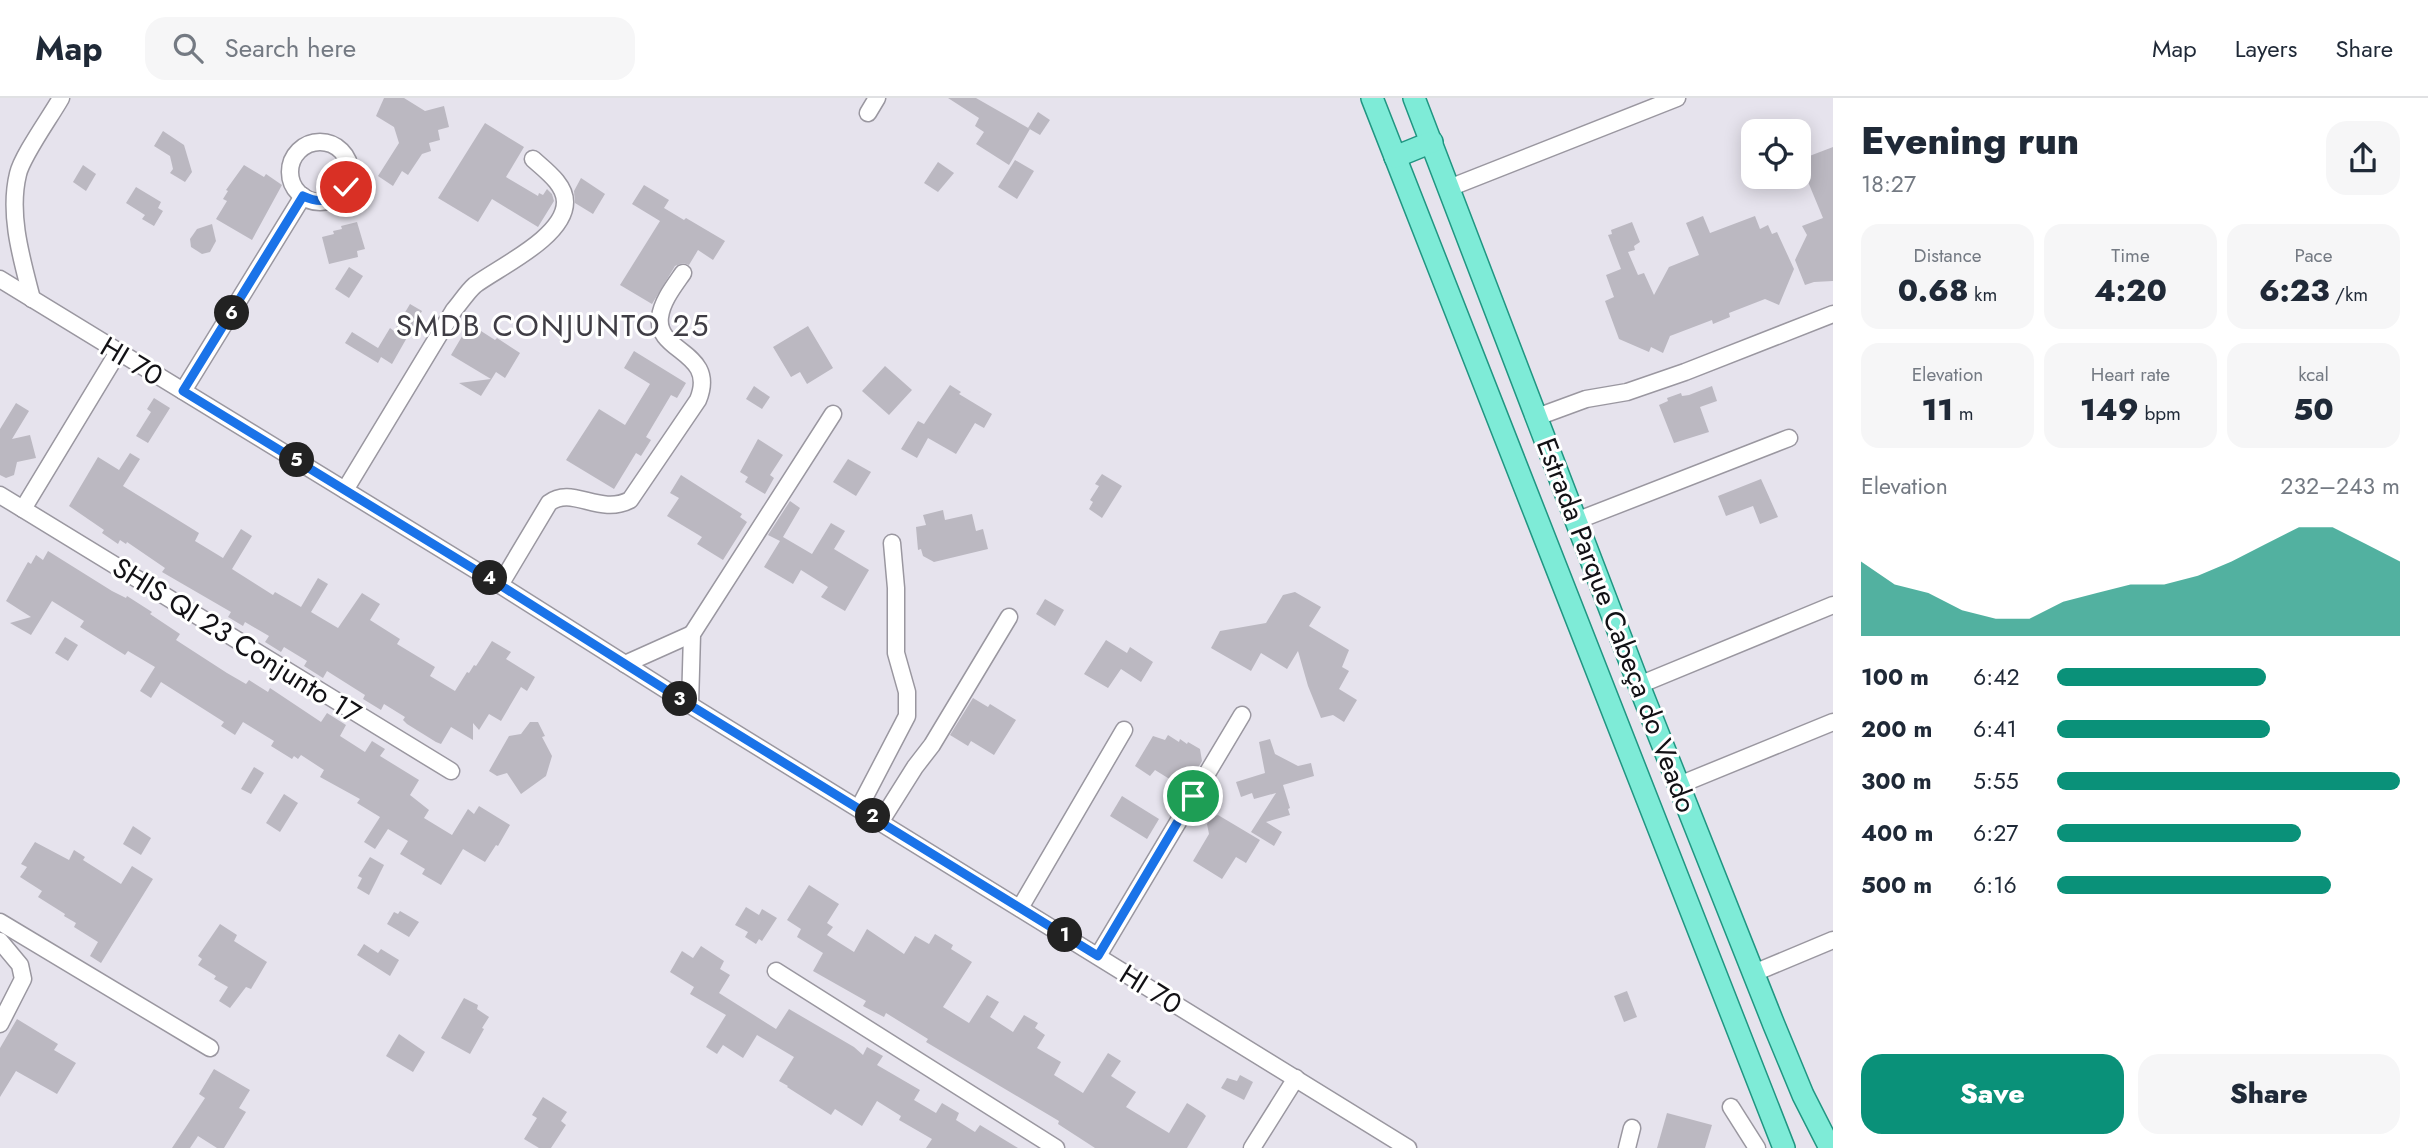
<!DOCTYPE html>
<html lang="en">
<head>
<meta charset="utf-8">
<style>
	body { margin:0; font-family:Jost,sans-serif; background:#f6f6f7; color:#1f2937; height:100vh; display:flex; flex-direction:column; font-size:26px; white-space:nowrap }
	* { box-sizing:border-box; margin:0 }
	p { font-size:23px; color:#747a83 }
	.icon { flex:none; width:38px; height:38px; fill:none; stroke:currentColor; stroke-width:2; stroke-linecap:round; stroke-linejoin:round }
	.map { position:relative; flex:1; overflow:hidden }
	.drawer { display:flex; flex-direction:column; background:#fff; width:595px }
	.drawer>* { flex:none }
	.controls { position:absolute; left:1741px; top:21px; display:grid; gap:14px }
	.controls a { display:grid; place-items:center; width:70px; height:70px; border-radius:14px; background:#fff; box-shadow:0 4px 18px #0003; font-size:35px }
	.pin { position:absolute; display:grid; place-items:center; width:60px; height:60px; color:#fff; margin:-30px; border:4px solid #fff; border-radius:50%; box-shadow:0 2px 7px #0007 }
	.km { position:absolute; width:35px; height:35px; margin:-18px; border-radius:50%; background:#222; color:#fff; font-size:19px; line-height:35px; text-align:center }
	.round { display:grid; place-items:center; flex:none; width:74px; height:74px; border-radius:21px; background:#f6f6f7 }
	.overview { display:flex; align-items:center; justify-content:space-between; height:119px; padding:0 28px }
	h1 { font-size:38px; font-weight:800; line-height:52px }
	.stats { display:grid; grid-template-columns:repeat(3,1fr); gap:10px; height:119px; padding:7px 28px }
	.stats div { display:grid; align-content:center; border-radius:18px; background:#f6f6f7; text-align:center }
	.stats b { font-size:30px; font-weight:800 }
	.stats small { font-size:19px; font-weight:400 }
	.stats p { font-size:19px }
	.chart { height:196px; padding:14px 28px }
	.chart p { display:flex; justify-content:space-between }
	.chart svg { width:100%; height:126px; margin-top:7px; fill:#0a9179; opacity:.7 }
	.primary-button { display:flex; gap:14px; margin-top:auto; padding:14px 28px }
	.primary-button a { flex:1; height:80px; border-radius:21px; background:#0a9179; color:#fff; font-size:28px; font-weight:800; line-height:80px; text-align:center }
	.primary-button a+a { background:#f6f6f7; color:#1f2937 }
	ul { padding:0 28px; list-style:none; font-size:23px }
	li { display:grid; grid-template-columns:112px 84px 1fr; align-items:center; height:52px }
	li i { height:18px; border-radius:9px; background:#0a9179 }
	header { display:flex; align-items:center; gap:42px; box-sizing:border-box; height:98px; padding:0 35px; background:#fff; border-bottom:2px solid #e0e1e3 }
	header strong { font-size:33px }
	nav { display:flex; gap:38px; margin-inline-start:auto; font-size:24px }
	.search { width:490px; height:63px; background:#f6f6f7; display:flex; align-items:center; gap:18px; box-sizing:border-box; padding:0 24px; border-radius:21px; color:#747a83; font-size:26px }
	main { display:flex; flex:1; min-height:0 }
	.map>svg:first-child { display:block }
	.building { fill:#bbb8c1 }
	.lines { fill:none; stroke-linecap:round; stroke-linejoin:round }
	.minor-casing { stroke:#9a97a0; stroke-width:19 }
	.major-casing { stroke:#209682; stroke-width:24 }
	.minor { stroke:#fff; stroke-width:16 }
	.major { stroke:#7eebd7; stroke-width:21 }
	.route-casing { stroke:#fff; stroke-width:14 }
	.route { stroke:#1a73e8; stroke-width:9 }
	.labels { text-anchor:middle; stroke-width:6; stroke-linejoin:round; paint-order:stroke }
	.street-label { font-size:28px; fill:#121115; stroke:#fff }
	.neighbourhood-label { font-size:30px; letter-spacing:2px; fill:#3f3d44; stroke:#fff }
</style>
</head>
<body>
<header>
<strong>Map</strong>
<div class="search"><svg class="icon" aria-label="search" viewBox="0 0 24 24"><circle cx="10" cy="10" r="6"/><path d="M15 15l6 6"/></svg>Search here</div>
<nav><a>Map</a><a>Layers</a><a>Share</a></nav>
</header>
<main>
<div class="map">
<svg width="1833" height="1050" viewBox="0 0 1833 1050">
	<rect width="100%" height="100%" fill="#e6e3ed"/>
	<!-- building -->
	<g class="building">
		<polygon points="384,0 404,0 425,13 444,8 449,29 438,32 440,42 429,45 431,53 422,56 408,77 402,73 393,88 378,78 399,45 394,29 376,18"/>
		<polygon points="948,0 976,0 1030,31 1009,67 976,46 984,34 975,28 979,20"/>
		<polygon points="1038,14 1050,22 1040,37 1028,30"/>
		<polygon points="485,25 524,49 506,79 538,98 539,95 543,97 547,91 552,96 554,103 538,129 492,101 478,124 438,100"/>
		<polygon points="163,33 184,47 192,74 185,84 170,75 173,71 170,58 154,48"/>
		<polygon points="1833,49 1833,183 1814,184 1805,187 1795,162 1807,137 1802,128 1823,120 1799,62"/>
		<polygon points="1015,62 1034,73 1017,101 998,89"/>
		<polygon points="938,64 954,75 938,94 924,85"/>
		<polygon points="83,67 96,76 86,93 73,84"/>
		<polygon points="244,67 264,79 266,76 282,87 252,142 216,121 227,103 223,101 228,93 226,92"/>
		<polygon points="581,80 605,96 593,116 575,105 574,93"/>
		<polygon points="644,87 669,102 664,110 684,122 686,120 725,143 713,162 698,152 689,167 683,165 675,168 652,206 620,187 660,123 632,106"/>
		<polygon points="136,89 161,104 158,110 163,113 154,128 142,121 145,117 126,105"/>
		<polygon points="1703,118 1710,135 1755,118 1760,131 1768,127 1772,136 1777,134 1794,171 1779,207 1765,201 1729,215 1730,219 1713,226 1712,222 1670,238 1663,255 1651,249 1649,254 1619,241 1605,203 1614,199 1606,177 1621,171 1608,137 1612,136 1611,132 1632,124 1640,144 1634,148 1635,152 1628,154 1638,177 1644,175 1654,197 1669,169 1699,157 1686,125"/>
		<polygon points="357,124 365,151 357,153 358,159 329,166 322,139 334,136 333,133 342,131 341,128"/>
		<polygon points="212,126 216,143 210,154 202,156 191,149 190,141 197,131"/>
		<polygon points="349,169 363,178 349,200 335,191"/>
		<polygon points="410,206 422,213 392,266 381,259 378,265 345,245 352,234 378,250 390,230 394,233"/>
		<polygon points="808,228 833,270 807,286 800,274 791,279 773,249"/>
		<polygon points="481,233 495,242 497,240 520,255 505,280 496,274 481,298 459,285 491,281 451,257 464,235 468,238 470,235 477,239"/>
		<polygon points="634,253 686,285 677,300 671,297 646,339 651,342 641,358 636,355 614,391 566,362 599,311 625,327 650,286 624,270"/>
		<polygon points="885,268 912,292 889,317 862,293"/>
		<polygon points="950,287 961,294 959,296 992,316 984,330 975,325 956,356 928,340 917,360 901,351 918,323 924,326"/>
		<polygon points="754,288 770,299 762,311 746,301"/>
		<polygon points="1712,288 1717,303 1700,309 1709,334 1674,345 1659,307 1668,303 1667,300 1681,295 1682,298 1689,297"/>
		<polygon points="154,300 170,310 148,345 136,338 151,314 147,311"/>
		<polygon points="16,305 29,313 12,341 30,337 36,360 17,364 14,377 6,380 0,377 0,331"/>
		<polygon points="758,341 783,357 770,377 774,380 765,396 745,384 748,379 740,374"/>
		<polygon points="130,355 140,361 123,388 199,435 195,443 223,460 241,431 252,438 232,471 273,497 275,494 301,509 318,480 328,486 311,514 338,530 362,495 380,506 370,522 400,541 397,546 435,569 430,578 455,593 467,574 469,575 474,567 476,568 480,562 492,543 511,554 506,561 535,579 527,593 521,589 501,623 489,616 479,632 473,625 473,642 451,629 441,646 436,644 407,626 403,622 405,619 384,606 381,612 363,601 365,597 327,573 323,580 304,568 307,563 284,549 281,554 265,544 269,538 245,524 243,528 228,519 231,514 162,474 165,470 127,444 126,446 120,442 118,446 102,435 104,432 69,408 98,359 119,372"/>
		<polygon points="848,361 871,374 856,398 833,384"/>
		<polygon points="1102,376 1122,388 1102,420 1089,411 1093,404 1090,402 1099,388 1095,386"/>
		<polygon points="681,377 742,416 740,419 747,424 723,462 697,446 702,439 667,418 679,400 670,395"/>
		<polygon points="1761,381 1778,419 1760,426 1753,408 1726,418 1718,398"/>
		<polygon points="790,403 800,410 783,439 812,456 831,425 845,433 834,451 869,472 845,513 821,499 828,489 801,472 793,486 764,469 780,443 768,437"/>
		<polygon points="943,412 945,422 972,416 976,433 983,431 988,451 934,464 923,458 921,451 918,452 916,429 926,427 923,417"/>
		<polygon points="48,453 112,493 126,500 127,498 152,514 150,516 180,536 176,542 227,575 246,586 249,582 268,594 270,590 321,624 327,615 346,627 340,638 365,654 372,643 385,651 380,658 419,682 410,697 429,712 424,720 452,737 468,711 474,716 479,708 510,727 498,748 496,747 485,764 463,751 441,787 422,776 425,771 400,756 408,743 388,731 375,751 364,744 380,719 357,705 360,701 320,679 324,672 301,657 298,661 294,658 292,661 271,648 274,643 243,624 235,637 221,628 224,624 161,584 151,600 140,593 155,569 128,553 125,557 80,529 84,523 52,503 31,537 10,525 31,519 6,503 28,464 31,466 36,457 43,462"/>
		<polygon points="1295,494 1321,509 1309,528 1349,552 1342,569 1349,573 1339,591 1357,602 1344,624 1333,617 1321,620 1308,588 1298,553 1287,571 1261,555 1251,573 1211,550 1220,533 1266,525 1283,497"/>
		<polygon points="1045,501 1064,512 1055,528 1036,516"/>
		<polygon points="65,539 78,547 68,563 55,555"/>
		<polygon points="1106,542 1127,555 1130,549 1153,564 1141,584 1121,571 1108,590 1084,576"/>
		<polygon points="973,600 988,609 990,606 1016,622 994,657 971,643 968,648 950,637"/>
		<polygon points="530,624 538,624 545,638 542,639 552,658 546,678 521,696 507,675 497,678 489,673 509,638 521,636"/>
		<polygon points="1168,637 1179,644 1180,641 1187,646 1188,644 1200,651 1202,663 1188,687 1186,686 1184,690 1155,672 1150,678 1135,668 1153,638 1165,642"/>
		<polygon points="1270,641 1275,656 1298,668 1311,665 1314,678 1283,687 1290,710 1288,711 1290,717 1266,724 1282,734 1274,748 1251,734 1276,695 1254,701 1252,695 1241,699 1236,684 1265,675 1259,644"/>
		<polygon points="254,669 264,675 251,696 241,691"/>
		<polygon points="284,696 298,705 280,734 266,725"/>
		<polygon points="1122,698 1159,721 1147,741 1110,718"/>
		<polygon points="1218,717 1260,742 1246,765 1236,759 1222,781 1193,763 1209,736 1207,726 1212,719"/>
		<polygon points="133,728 151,740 141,757 123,746"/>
		<polygon points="35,744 69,762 74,752 85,759 83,762 121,786 132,768 153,781 101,865 90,858 98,844 74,829 76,825 64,818 65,816 38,799 42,793 20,779 27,769 21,766"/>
		<polygon points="370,759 384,767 369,797 357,790 362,780 358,778"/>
		<polygon points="809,787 839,806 827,825 833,829 827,837 854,854 867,831 904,856 915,838 929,846 935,836 953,847 951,851 972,864 943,909 969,925 987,897 999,904 990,919 1013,934 1024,917 1038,925 1035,930 1045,937 1037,950 1061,964 1054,977 1083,995 1108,955 1121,963 1111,978 1136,994 1126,1009 1169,1035 1187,1005 1203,1015 1206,1018 1187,1050 1095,1050 1058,1026 1059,1023 926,944 928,941 886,915 884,919 863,908 866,903 813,873 823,855 797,839 801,831 787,822"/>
		<polygon points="746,809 759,817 762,811 777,820 762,843 759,841 756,846 745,839 748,834 735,827"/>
		<polygon points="400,813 419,824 409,839 387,826 394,814 398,816"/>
		<polygon points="220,826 237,837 234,843 267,864 251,891 246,889 230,910 219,903 228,889 214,881 216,878 198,867 202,861 198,858"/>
		<polygon points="364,846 378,855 381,851 399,862 390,878 357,857"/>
		<polygon points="701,848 724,863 720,871 730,877 719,895 776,931 789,911 854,949 863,957 867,949 883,958 877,967 920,992 914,1002 936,1015 942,1005 959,1015 956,1022 975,1034 980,1027 1018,1050 926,1050 932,1041 899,1022 901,1018 877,1003 862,1028 835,1011 831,1017 787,989 788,988 779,983 794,959 757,937 743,960 723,947 717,956 706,949 726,917 690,896 694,889 670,874 682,853 693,860"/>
		<polygon points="1627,893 1637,919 1624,924 1614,898"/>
		<polygon points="464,900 478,907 477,911 489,919 482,930 484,931 470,956 441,940"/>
		<polygon points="17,921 58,946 54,952 76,965 57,996 16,973 0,999 0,950"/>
		<polygon points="399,936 425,954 413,974 386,958"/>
		<polygon points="214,971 250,992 239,1010 246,1014 224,1050 217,1050 198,1038 190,1050 172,1050 205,1000 199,996"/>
		<polygon points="1240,977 1253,984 1244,1002 1221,990 1227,980 1237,983"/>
		<polygon points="543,999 567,1014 561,1023 566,1027 551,1050 539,1050 524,1041 537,1020 532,1017"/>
		<polygon points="1667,1015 1712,1027 1705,1050 1657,1050"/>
	</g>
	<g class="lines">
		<!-- minor casing -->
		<g class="minor-casing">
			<g id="minor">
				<polyline points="868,15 877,0"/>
				<circle cx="320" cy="74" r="30"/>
				<polyline points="1449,90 1677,0"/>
				<polyline points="0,181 500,487 690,607 1408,1050"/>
				<path d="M32,201C22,162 8,117 18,76C22,58 51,18 61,0"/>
				<polyline points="183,293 303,98"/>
				<polyline points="1537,319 1586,301 1627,294 1685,274 1833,216"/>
				<path d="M345,392L454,212C461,204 467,194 475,187C499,169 565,139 565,104C565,86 545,72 533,61"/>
				<polyline points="0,397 451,673"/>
				<polyline points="23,411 118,254"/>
				<polyline points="1576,423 1789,340"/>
				<path d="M500,487L549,405C572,387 599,418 630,402L698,302C718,253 655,255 660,219C662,203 674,188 683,175"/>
				<polyline points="625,566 692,536"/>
				<polyline points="1639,587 1833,507"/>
				<polyline points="690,607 692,536 833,316"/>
				<polyline points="1679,687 1833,624"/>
				<polyline points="859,710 907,618 907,594 896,555 896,490 892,445"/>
				<polyline points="881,723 915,669 932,647 1009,519"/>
				<polyline points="1020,810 1124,632"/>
				<polyline points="0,824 210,950"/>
				<polyline points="0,843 20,867 23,881 0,926"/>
				<polyline points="1098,858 1242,617"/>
				<polyline points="776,873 1056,1050"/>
				<polyline points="1754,875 1833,842"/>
				<polyline points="1731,1009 1757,1050"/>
				<polyline points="1252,1050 1296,980"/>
				<polyline points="1627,1050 1632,1030"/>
			</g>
		</g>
		<!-- major casing -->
		<g class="major-casing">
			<g id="major">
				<polyline points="1372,0 1784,1050"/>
				<polyline points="1414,0 1642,595 1774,927 1803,997 1830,1050"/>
				<polyline points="1395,59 1432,44"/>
			</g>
		</g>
		<!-- minor -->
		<use href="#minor" class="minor"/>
		<!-- major -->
		<use href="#major" class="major"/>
	</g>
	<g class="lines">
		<!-- route casing -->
		<g class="route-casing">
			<path id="route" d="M346,89C334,104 320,106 303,98L183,293L500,487L690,607L1098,858L1193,698"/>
		</g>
		<!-- route -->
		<use href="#route" class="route"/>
	</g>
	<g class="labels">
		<!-- street labels -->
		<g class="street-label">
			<text transform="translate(132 263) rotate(31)" y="10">HI 70</text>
			<text transform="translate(1617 527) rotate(69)" y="10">Estrada Parque Cabeça do Veado</text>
			<text transform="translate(237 542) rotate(32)" y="10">SHIS QI 23 Conjunto 17</text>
			<text transform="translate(1151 891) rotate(32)" y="10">HI 70</text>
		</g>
		<!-- neighbourhood labels -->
		<g class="neighbourhood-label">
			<text x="553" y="238">SMDB CONJUNTO 25</text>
		</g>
	</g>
</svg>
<div class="controls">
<a><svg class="icon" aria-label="locate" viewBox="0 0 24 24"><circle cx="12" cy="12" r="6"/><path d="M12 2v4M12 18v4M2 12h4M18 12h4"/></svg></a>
</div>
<div class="pin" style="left:1193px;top:698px;background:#1e9e55"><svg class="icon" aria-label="arrive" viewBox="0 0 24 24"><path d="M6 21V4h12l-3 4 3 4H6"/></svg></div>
<div class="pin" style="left:346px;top:89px;background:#d93025"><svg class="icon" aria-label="check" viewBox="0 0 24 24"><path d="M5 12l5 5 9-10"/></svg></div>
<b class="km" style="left:1065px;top:837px">1</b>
<b class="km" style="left:873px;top:718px">2</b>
<b class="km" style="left:680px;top:601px">3</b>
<b class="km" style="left:490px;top:480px">4</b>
<b class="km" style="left:297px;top:362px">5</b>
<b class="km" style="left:232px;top:215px">6</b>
</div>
<section class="drawer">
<div class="overview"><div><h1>Evening run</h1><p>18:27</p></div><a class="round"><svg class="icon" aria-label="share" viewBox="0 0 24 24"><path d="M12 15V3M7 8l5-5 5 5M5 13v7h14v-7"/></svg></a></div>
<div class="stats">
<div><p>Distance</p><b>0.68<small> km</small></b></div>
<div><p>Time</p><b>4:20</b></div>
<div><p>Pace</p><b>6:23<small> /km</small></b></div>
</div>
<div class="stats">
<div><p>Elevation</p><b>11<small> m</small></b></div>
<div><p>Heart rate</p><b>149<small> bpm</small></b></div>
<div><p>kcal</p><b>50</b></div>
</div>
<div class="chart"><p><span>Elevation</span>232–243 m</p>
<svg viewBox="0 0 160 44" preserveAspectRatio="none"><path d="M0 44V18L10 26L20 29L30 35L40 38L50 38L60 32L70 29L80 26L90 26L100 23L110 18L120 12L130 6L140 6L150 12L160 18V44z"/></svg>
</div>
<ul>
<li><b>100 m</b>6:42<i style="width:61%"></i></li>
<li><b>200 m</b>6:41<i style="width:62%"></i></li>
<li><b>300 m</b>5:55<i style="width:100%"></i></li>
<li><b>400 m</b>6:27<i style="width:71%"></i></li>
<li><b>500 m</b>6:16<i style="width:80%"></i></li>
</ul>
<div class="primary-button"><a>Save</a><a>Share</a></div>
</section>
</main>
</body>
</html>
